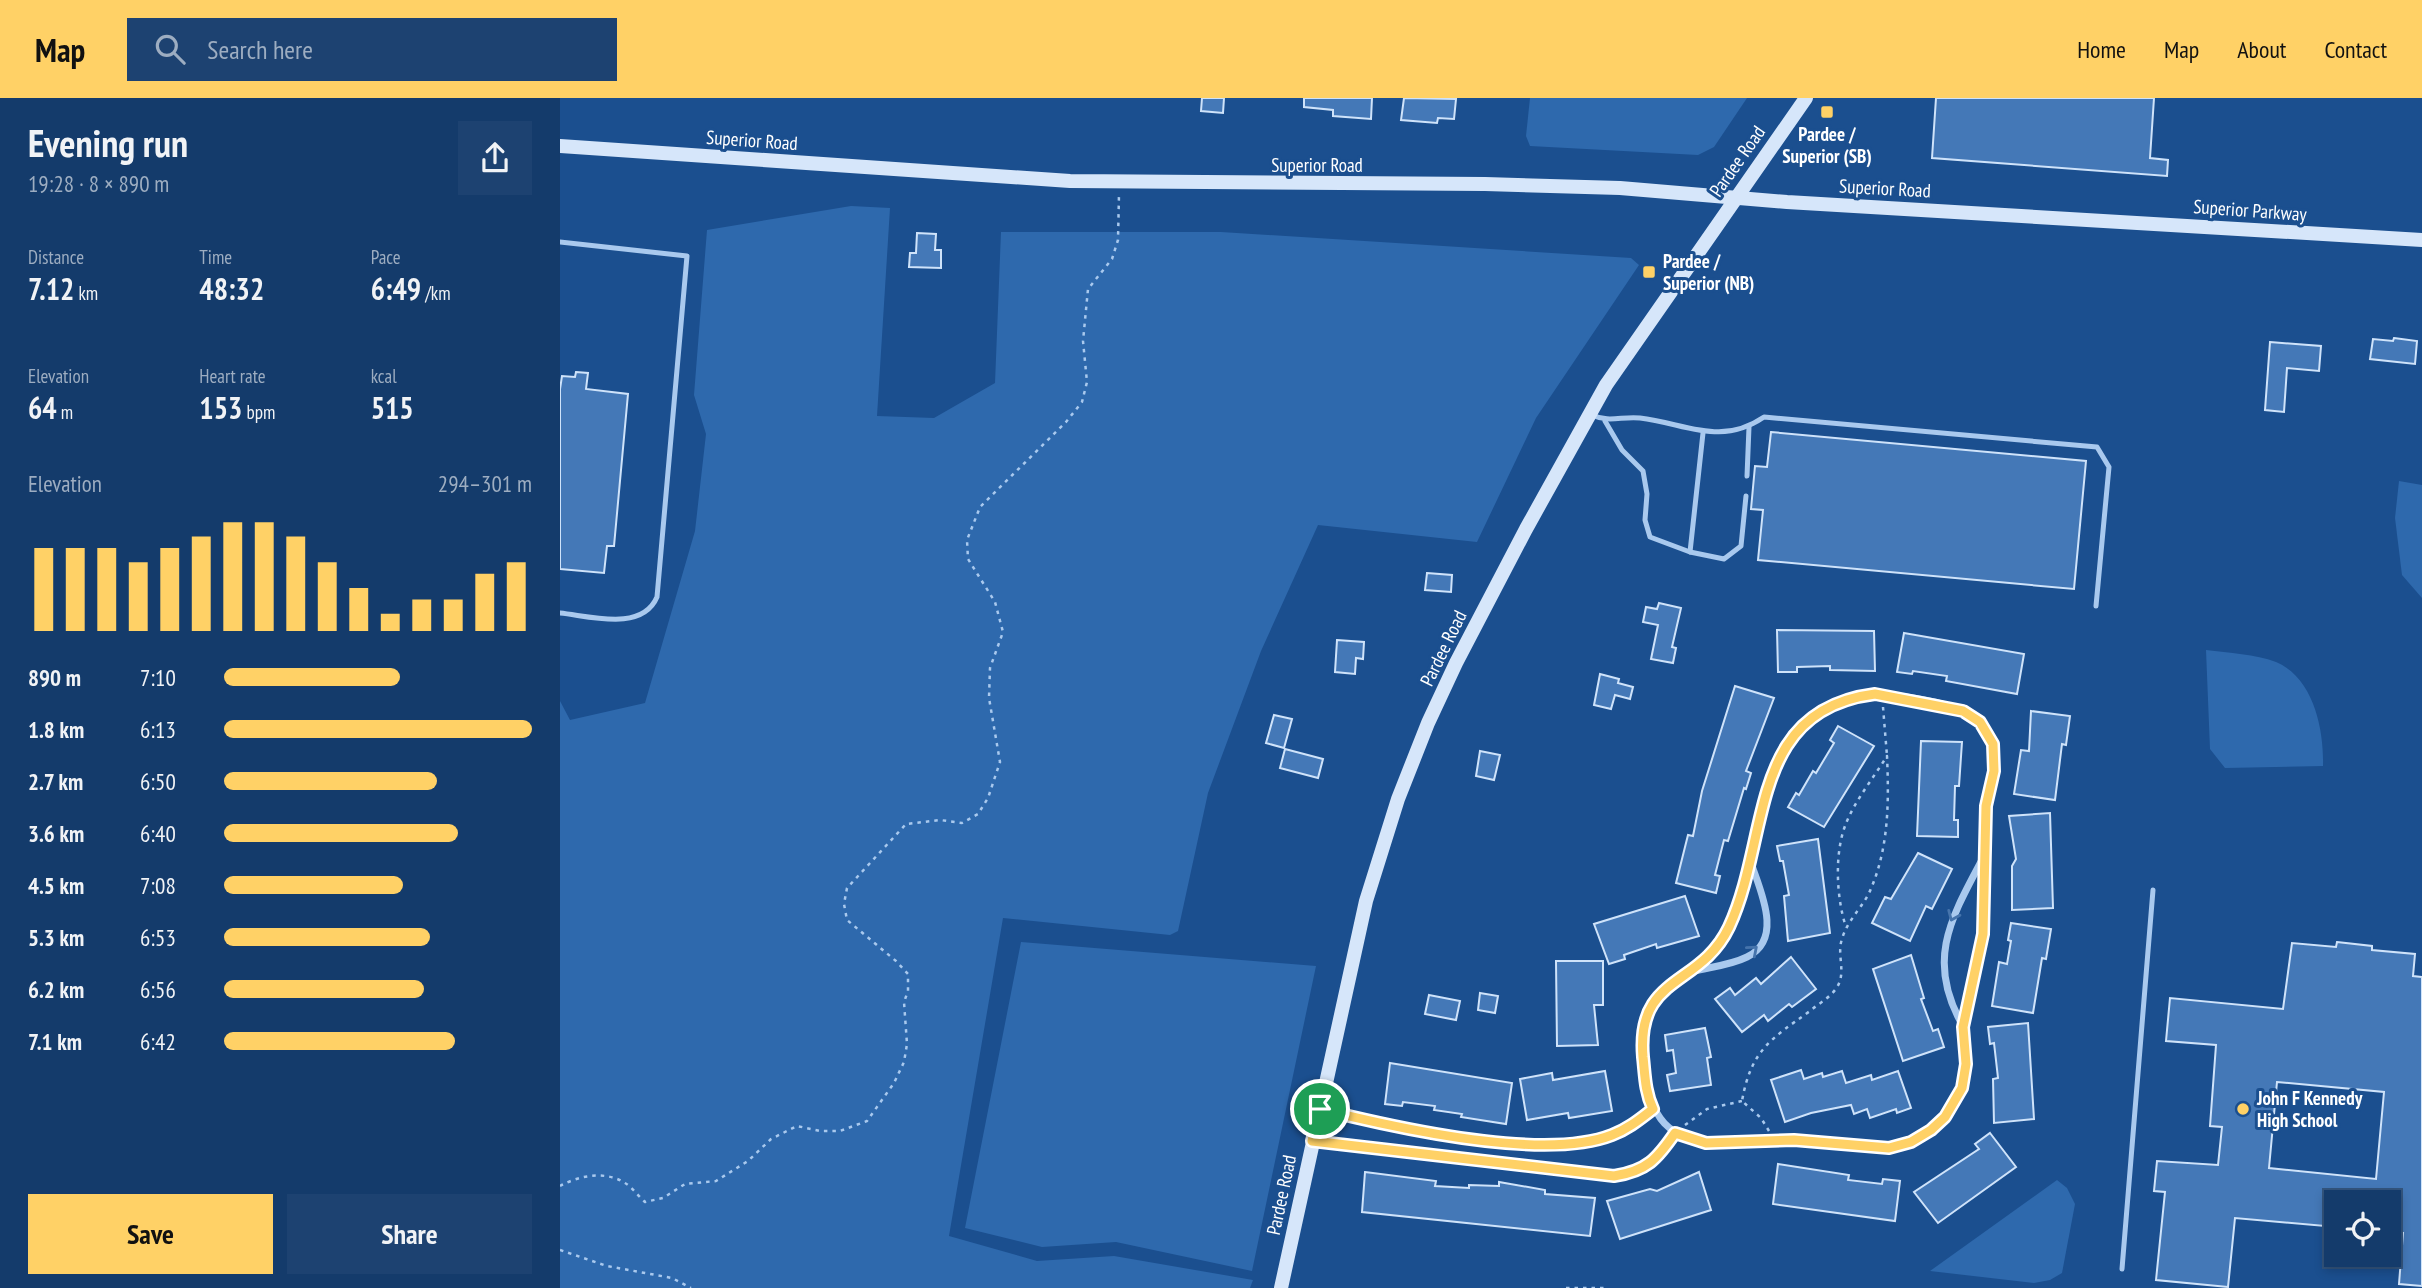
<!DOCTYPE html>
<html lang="en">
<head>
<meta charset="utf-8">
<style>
	body { margin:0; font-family:"PT Sans Narrow",sans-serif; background:#1d4271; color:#f1f3f6; height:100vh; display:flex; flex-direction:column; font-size:26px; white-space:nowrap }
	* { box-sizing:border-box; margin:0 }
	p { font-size:23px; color:#9dadc1 }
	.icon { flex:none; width:38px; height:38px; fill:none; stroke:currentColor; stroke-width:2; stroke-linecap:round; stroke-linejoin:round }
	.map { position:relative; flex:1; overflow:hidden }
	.side { display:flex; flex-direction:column; background:#143b6b; width:560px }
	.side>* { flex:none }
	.fabs { position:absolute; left:1764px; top:1092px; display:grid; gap:14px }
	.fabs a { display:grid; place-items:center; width:77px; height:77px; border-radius:0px; background:#143b6b; box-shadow:0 4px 10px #0003,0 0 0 2px #33557e; font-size:35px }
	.pin { position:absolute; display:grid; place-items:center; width:60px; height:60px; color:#fff; margin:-30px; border:4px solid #fff; border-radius:50%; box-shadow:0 2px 7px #0007 }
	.round { display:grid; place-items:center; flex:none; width:74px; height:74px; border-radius:0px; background:#1d4271 }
	.summary { display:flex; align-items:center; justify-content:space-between; height:119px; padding:0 28px }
	h1 { font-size:38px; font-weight:700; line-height:52px }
	.figures { display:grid; grid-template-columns:repeat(3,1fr); gap:10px; height:119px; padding:7px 28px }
	.figures div { display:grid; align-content:center }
	.figures b { font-size:30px; font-weight:700 }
	.figures small { font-size:19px; font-weight:400 }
	.figures p { font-size:19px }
	.chart { height:196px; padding:14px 28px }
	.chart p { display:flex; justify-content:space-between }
	.chart svg { width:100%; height:126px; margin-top:7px; stroke:#ffd166; stroke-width:6 }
	.action { display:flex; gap:14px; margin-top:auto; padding:14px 28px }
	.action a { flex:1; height:80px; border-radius:0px; background:#ffd166; color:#111; font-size:28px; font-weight:700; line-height:80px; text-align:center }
	.action a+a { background:#1d4271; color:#f1f3f6 }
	ul { padding:0 28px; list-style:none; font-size:23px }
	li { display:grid; grid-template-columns:112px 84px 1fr; align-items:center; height:52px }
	li i { height:18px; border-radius:9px; background:#ffd166 }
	header { display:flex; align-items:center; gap:42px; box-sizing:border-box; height:98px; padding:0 35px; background:#ffd166; color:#111 }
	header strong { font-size:33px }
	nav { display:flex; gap:38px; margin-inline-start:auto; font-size:24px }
	.search { width:490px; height:63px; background:#1d4271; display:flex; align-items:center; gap:18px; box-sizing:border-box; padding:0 24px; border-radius:0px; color:#9dadc1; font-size:26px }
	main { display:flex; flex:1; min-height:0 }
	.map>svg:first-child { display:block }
	.green { fill:#2e69ad }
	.building { fill:#4478b7; stroke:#cfe3fa; stroke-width:2; fill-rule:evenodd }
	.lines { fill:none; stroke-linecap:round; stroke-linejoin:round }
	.path { stroke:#a9c9ee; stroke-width:2.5; stroke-dasharray:3.5 5; stroke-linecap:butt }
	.lane { stroke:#a9c9ee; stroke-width:5 }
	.street { stroke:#a9c9ee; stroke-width:7 }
	.secondary { stroke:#d6e6fa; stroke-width:14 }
	.oneway { stroke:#4674ac }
	.route-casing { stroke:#fff; stroke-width:14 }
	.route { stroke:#ffd166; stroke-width:9 }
	.poi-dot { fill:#ffd166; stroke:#1b4f8f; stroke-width:2.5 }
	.labels { text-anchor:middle; stroke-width:6; stroke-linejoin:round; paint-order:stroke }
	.poi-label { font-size:19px; font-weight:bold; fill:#fff; stroke:#1b4f8f; text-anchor:start }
	.street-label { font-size:19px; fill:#fff; stroke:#1b4f8f }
</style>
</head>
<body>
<header>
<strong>Map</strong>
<div class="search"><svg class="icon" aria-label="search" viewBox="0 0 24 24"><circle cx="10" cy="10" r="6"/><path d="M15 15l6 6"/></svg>Search here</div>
<nav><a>Home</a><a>Map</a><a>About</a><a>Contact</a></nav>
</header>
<main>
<section class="side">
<div class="summary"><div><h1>Evening run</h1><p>19:28 · 8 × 890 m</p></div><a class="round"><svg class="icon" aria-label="share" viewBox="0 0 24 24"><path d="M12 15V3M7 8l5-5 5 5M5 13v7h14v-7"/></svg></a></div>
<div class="figures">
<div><p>Distance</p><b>7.12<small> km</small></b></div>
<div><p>Time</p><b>48:32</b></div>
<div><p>Pace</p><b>6:49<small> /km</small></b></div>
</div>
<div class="figures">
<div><p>Elevation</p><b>64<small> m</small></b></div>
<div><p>Heart rate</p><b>153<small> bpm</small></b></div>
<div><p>kcal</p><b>515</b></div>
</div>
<div class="chart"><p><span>Elevation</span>294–301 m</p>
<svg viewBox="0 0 160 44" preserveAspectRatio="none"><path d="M5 44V15M15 44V15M25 44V15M35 44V20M45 44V15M55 44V11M65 44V6M75 44V6M85 44V11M95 44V20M105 44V29M115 44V38M125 44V33M135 44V33M145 44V24M155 44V20"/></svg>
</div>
<ul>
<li><b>890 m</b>7:10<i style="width:57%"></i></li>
<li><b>1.8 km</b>6:13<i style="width:100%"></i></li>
<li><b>2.7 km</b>6:50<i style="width:69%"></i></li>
<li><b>3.6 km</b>6:40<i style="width:76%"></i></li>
<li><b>4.5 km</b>7:08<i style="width:58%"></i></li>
<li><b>5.3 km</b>6:53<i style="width:67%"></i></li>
<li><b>6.2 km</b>6:56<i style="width:65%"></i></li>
<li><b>7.1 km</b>6:42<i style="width:75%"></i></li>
</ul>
<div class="action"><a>Save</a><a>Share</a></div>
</section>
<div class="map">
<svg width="1862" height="1190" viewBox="0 0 1862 1190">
	<rect width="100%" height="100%" fill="#1b4f8f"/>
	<!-- green -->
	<g class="green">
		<polygon points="970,0 1187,0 1154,49 1138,57 970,48 966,38"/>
		<polygon points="291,108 330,110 317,318 374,320 435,285 441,134 661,134 1071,160 1079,167 976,320 917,444 758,427 701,553 648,695 618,833 610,837 443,820 389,1138 477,1163 554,1158 693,1182 690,1190 0,1190 0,603 10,622 85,605 135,433 146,336 134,297 147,132"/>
		<polygon points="1839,383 1862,387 1862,500 1842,477 1835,420"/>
		<path d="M1646,552C1669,555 1695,556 1716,564C1754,580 1764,632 1763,668L1665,670L1650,651Z"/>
		<polygon points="461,844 756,868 692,1173 556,1144 482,1149 405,1130"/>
		<polygon points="1497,1082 1507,1090 1515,1106 1502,1175 1490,1182 1474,1185 1370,1173"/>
	</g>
	<!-- building -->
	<g class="building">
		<polygon points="642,0 664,0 663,15 641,13"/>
		<polygon points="744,0 812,0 811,21 773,18 773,12 744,9"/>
		<polygon points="844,0 896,1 894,21 878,20 877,25 841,22"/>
		<polygon points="1376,0 1594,0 1590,60 1608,62 1607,78 1372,60"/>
		<polygon points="357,135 376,136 375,152 381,152 381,170 349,169 350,155 356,155"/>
		<polygon points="1834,240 1857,243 1855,266 1810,261 1813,241 1833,243"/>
		<polygon points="1710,244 1761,248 1759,273 1727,270 1724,314 1705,312"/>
		<polygon points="16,274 28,275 26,291 68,296 54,448 47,448 44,475 0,471 0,291 2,278 15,279"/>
		<polygon points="1211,334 1526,363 1514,491 1198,462 1203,412 1191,411 1195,368 1207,369"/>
		<polygon points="867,475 892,477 891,494 865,492"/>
		<polygon points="1099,505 1121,510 1112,549 1116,550 1113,565 1091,561 1098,527 1083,524 1086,509 1097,511"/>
		<polygon points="1217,532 1314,533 1315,573 1270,572 1270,568 1237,569 1237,574 1218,574"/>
		<polygon points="1344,535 1464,556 1457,596 1386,583 1387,578 1353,573 1352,576 1337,574"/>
		<polygon points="777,542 804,544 803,561 796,560 795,576 775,574"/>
		<polygon points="1040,576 1059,581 1058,585 1073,589 1070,601 1055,597 1051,611 1034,607"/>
		<polygon points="1175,588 1214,600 1186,673 1191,675 1186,691 1184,690 1168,743 1164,742 1155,777 1160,778 1156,795 1116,785 1128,737 1133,738 1142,693"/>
		<polygon points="1471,613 1510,618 1506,647 1502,646 1495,702 1454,696 1461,652 1469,653"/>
		<polygon points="714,617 732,621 724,650 706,645"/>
		<polygon points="1278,628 1314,648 1264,729 1228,709 1236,695 1239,697 1253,673 1256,675 1274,645 1270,642"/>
		<polygon points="1361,643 1402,644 1399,688 1395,688 1394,722 1398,722 1398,739 1357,738"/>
		<polygon points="725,651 763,661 758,680 720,670"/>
		<polygon points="920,653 940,657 934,682 916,678"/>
		<polygon points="1490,715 1493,810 1452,812 1452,768 1456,761 1449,718"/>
		<polygon points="1258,741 1270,835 1228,843 1224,798 1229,797 1223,763 1220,763 1217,748"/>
		<polygon points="1358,755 1392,771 1372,811 1366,808 1350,843 1312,825 1325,799 1331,801"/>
		<polygon points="1125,798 1139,838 1097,850 1096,846 1064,857 1065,861 1049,866 1034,826"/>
		<polygon points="1451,825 1491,831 1486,861 1482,860 1473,915 1432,908 1439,864 1447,866 1451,843 1448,842"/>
		<path d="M1777,844L1812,848V852L1855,856L1853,878L1862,879V1188L1839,1186L1843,1135L1829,1134V1104H1776V1129L1675,1120L1668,1189L1596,1182L1605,1094L1594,1093L1597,1063L1658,1067L1662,1029L1650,1028L1656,947L1606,943L1610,900L1723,911L1732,845L1776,849ZM1717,984L1824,994L1816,1081L1709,1070Z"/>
		<polygon points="1351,857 1364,900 1361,901 1373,933 1378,931 1384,949 1343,963 1313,871"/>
		<polygon points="1231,859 1256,891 1232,909 1229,906 1208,923 1204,917 1182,934 1155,901 1170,890 1175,897 1196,880 1201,886"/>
		<polygon points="996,863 1043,863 1043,907 1034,907 1038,947 997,948"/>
		<polygon points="920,895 938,898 935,915 918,912"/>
		<polygon points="869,897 900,903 896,922 865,916"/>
		<polygon points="1468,925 1474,1021 1434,1025 1433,981 1438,980 1434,945 1430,946 1428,929"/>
		<polygon points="1145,930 1151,959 1147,960 1151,987 1110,993 1107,977 1116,975 1113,952 1107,953 1105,937"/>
		<polygon points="830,965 952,985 946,1026 901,1019 902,1016 874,1012 875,1008 843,1004 842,1008 825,1006"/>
		<polygon points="1241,972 1244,981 1262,975 1263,979 1282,973 1286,985 1311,977 1312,982 1338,973 1351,1010 1337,1015 1336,1011 1310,1020 1307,1011 1294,1016 1291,1007 1251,1015 1225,1024 1211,982"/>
		<polygon points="1045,973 1052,1013 1009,1020 1008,1015 967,1022 960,981 992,975 993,982"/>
		<polygon points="1430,1035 1456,1069 1378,1125 1354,1094 1419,1051 1415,1046"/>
		<polygon points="1218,1066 1289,1077 1288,1082 1322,1086 1323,1081 1340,1083 1335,1123 1213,1106"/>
		<polygon points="805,1074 876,1083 875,1088 909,1090 909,1087 939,1088 939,1084 985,1092 985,1096 1035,1100 1030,1138 802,1114"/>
		<polygon points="1139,1074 1151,1112 1060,1141 1047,1103 1090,1091 1097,1093"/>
	</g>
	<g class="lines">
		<!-- path -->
		<g class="path">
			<polyline points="1323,609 1327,658"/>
			<polyline points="1125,1027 1147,1011 1182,1003"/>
			<path d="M1209,1033L1201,1020L1182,1003C1191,952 1211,941 1250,913C1258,906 1268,901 1275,892C1288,876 1276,858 1282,841C1287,823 1301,811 1309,795C1329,752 1329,704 1327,658C1314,679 1297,700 1287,723C1274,752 1276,799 1286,829"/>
			<path d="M0,1088C18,1078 45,1072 65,1085C72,1089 78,1098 85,1104L103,1100L125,1086L156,1083L188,1063L211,1041L237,1028L260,1033H280L307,1023L334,985L344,964L347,946L344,904L348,893V876L336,863L287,822L284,806L287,790L346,726L380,722L402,725L418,716L428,700L440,664L429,600L430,570L443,534L435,504L408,461L407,442L420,409L506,324L522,304L527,284L523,243L528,191L552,161L558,142L559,96"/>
			<polyline points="0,1152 47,1168 112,1180 131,1190"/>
			<polyline points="1006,1190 1047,1190"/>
		</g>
		<!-- lane -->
		<g class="lane">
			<path d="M0,144L127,158L97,499C82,534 30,518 0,515"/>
			<path d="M1032,317C1049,325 1062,318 1080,320C1125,325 1160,349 1204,319L1537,349L1549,369L1536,508"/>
			<polyline points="1045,323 1062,352 1083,373 1087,396 1085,422 1090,439 1130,454 1164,461 1181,448 1186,398"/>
			<polyline points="1187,378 1189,329"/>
			<polyline points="1130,454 1143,335"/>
			<polyline points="1562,1171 1593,792"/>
		</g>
		<!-- street -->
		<g class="street">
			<path d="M1315,596C1346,598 1410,604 1427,633C1433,643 1435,654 1435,666C1434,681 1427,696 1426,712C1423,752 1427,794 1423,834C1420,865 1406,895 1403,927C1401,947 1409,967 1403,987C1398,1003 1385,1022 1372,1032C1333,1063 1280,1044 1235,1042C1212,1042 1189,1045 1167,1045C1107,1046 1088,1019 1084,963C1082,943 1080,921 1092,904C1114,873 1149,871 1169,829C1212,739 1186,613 1315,596Z"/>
			<path d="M1134,873C1151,869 1171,867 1187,859C1225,841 1199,790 1190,762"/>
			<path d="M1403,928C1365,863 1391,820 1423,760"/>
			<path d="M760,1011C832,1029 984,1064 1052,1037C1068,1031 1080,1021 1093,1011"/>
			<path d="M754,1043L1054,1078C1087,1073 1097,1061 1115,1035"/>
		</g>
		<!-- secondary -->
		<g class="secondary">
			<polyline points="0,48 510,83 925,86 1060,90 1227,104 1862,142"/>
			<polyline points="721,1190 806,803 838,701 868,625 896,565 966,431 1046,287 1246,0"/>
		</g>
	</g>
	<!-- one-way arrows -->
	<defs><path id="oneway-chevron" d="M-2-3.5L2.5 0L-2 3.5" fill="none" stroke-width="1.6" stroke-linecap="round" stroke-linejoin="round" transform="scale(1.75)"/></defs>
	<g class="oneway">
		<use href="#oneway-chevron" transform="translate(1393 818) rotate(113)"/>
		<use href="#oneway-chevron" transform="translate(1193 852) rotate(-41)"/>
	</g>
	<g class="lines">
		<!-- route casing -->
		<g class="route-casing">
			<path id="route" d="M1315,596L1403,613L1420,624L1433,646L1434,673L1426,708L1423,836L1403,929L1406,966L1402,990L1385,1019L1371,1032L1351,1044L1329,1050L1234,1042L1146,1045L1115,1035C1097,1061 1087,1073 1054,1078L752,1043L760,1011C832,1029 983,1064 1052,1037C1068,1031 1080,1021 1093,1011C1085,994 1085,977 1083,959C1076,876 1140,890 1169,829C1211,739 1187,612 1315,596Z"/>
		</g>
		<!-- route -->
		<use href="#route" class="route"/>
	</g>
	<!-- markers -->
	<g class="poi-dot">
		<rect x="1260" y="7" width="14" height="14" rx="3.5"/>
		<rect x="1082" y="167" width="14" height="14" rx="3.5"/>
		<circle cx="1683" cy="1011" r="7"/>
	</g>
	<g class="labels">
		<!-- poi labels -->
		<g class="poi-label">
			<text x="1267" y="43" text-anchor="middle">Pardee /<tspan x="1267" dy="22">Superior (SB)</tspan></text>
			<text x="1103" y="170">Pardee /<tspan x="1103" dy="22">Superior (NB)</tspan></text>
			<text x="1697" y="1007">John F Kennedy<tspan x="1697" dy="22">High School</tspan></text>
		</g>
		<!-- street labels -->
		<g class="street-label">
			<text transform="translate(192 42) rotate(4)" y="7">Superior Road</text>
			<text transform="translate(1177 63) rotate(-55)" y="7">Pardee Road</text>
			<text x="757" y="74">Superior Road</text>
			<text transform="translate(1325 90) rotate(3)" y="7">Superior Road</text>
			<text transform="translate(1690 112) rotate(4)" y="7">Superior Parkway</text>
			<text transform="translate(883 550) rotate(-64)" y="7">Pardee Road</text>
			<text transform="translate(721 1097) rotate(-78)" y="7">Pardee Road</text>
		</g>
	</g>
</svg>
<div class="fabs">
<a><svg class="icon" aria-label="locate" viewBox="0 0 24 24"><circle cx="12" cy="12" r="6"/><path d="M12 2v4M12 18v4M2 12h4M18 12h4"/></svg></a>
</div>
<div class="pin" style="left:760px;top:1011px;background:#1e9e55"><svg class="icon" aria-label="arrive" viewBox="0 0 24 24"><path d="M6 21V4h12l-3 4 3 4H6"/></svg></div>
</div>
</main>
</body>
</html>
